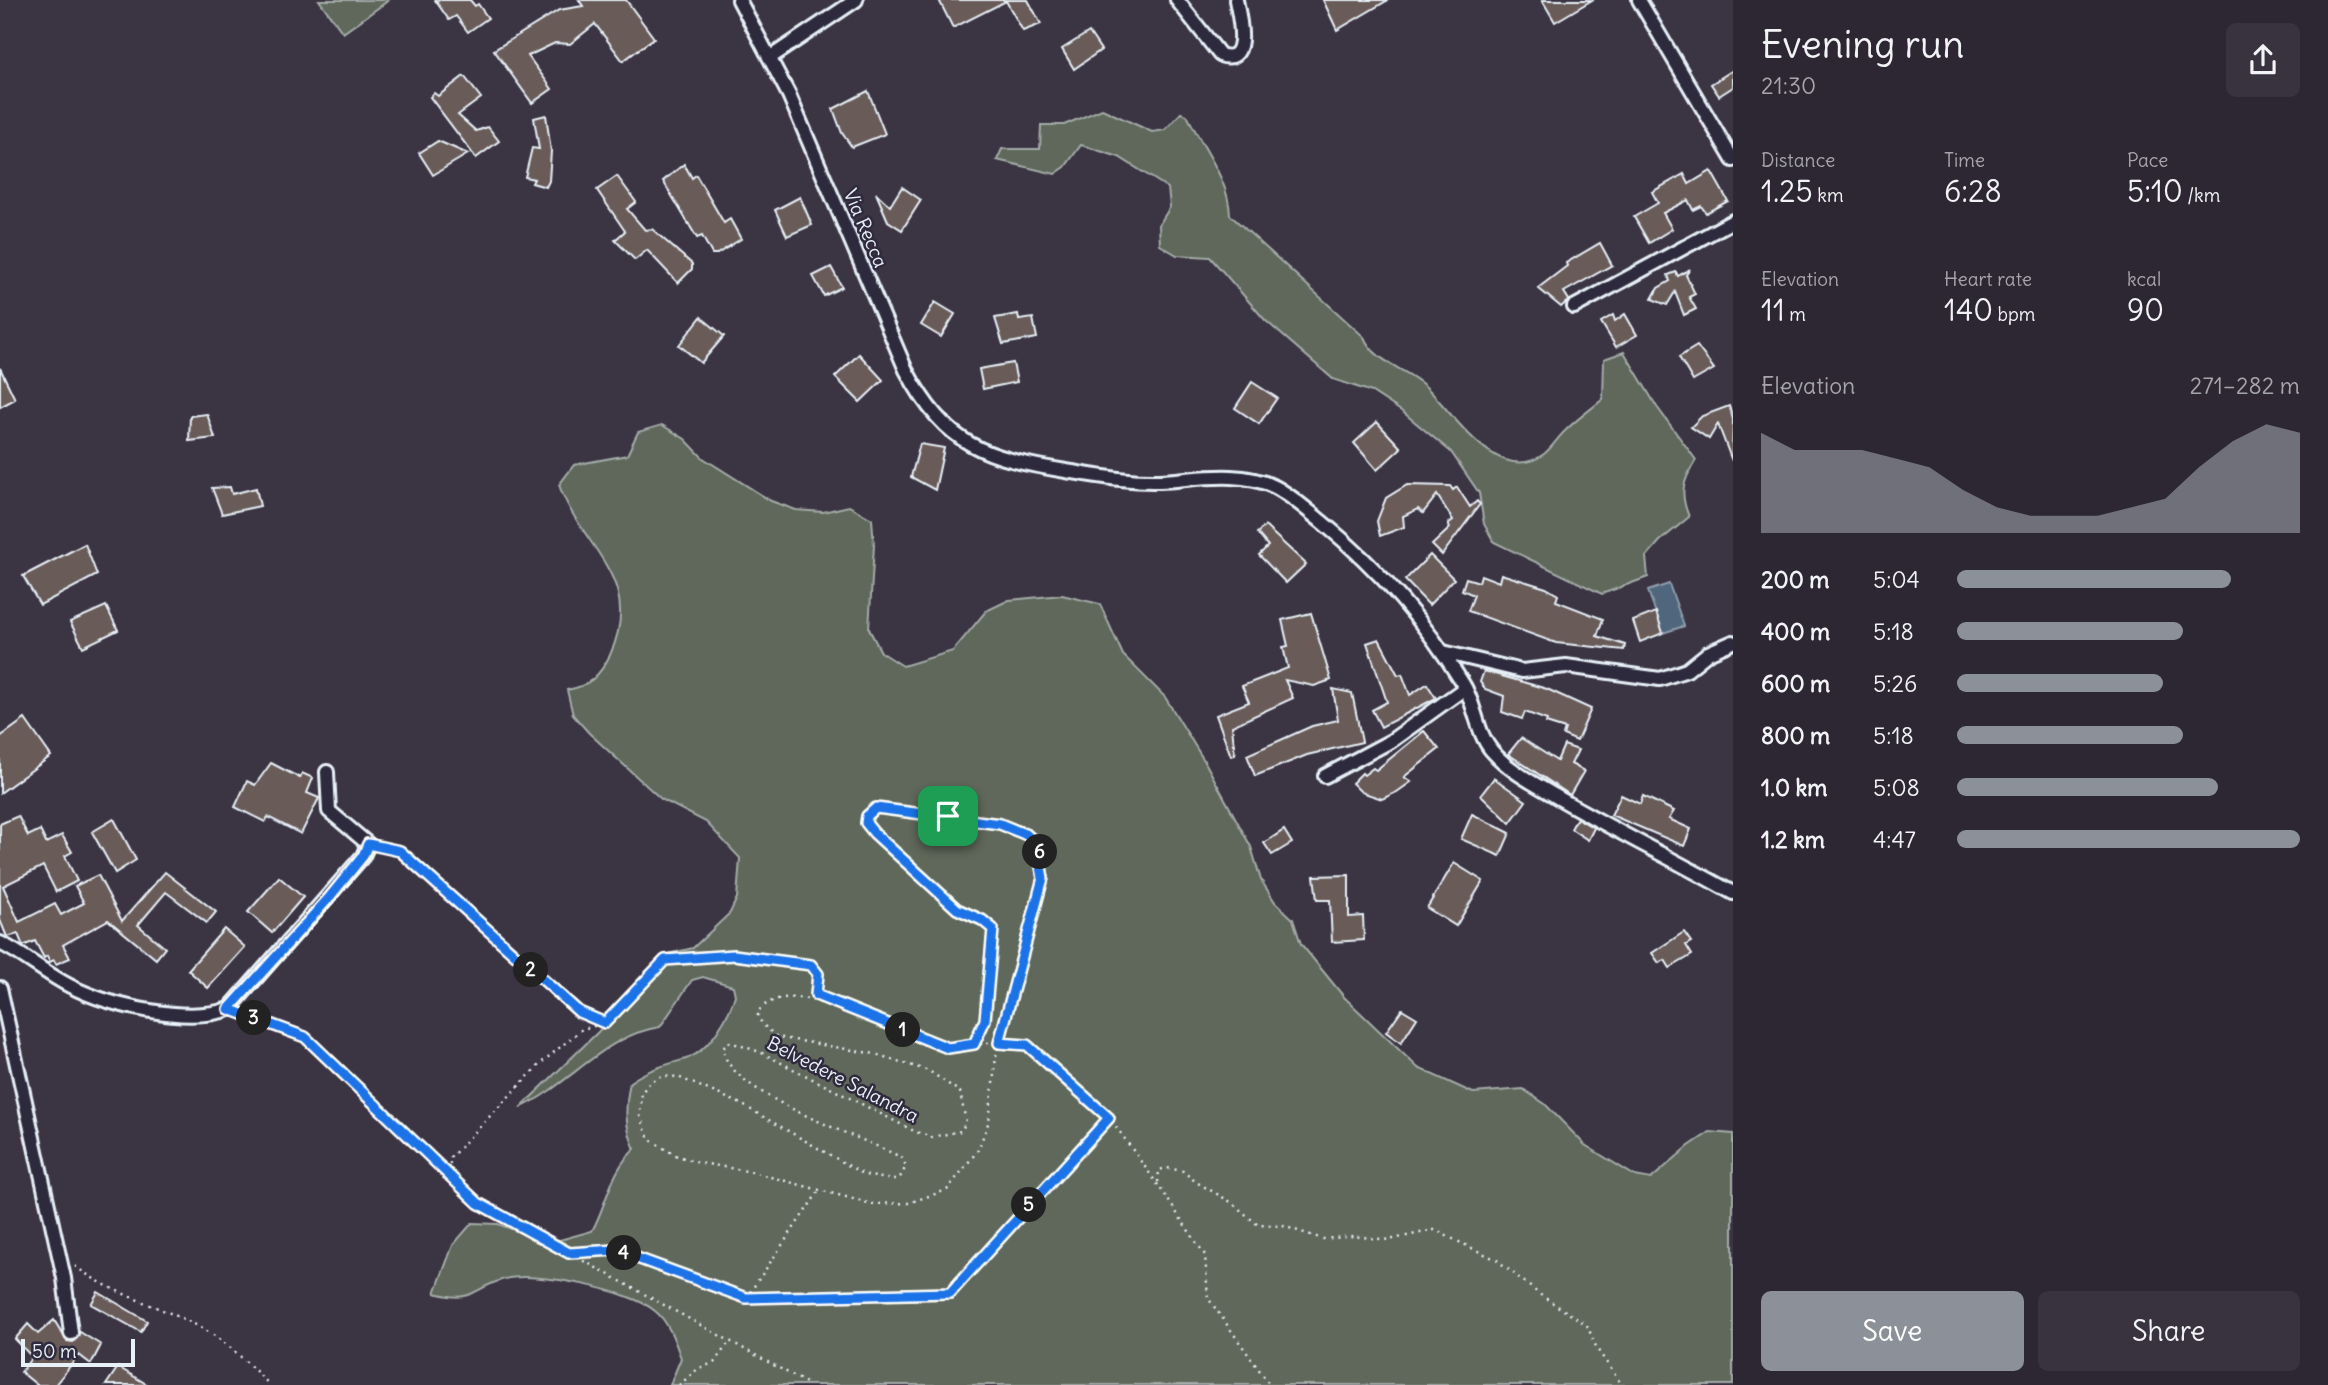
<!DOCTYPE html>
<html lang="en">
<head>
<meta charset="utf-8">
<style>
	body { margin:0; font-family:Delius,sans-serif; background:#38333e; color:#f1f3f6; height:100vh; display:flex; flex-direction:column; font-size:26px; white-space:nowrap }
	* { box-sizing:border-box; margin:0 }
	p { font-size:23px; color:#a6a5ac }
	.icon { flex:none; width:38px; height:38px; fill:none; stroke:currentColor; stroke-width:2; stroke-linecap:round; stroke-linejoin:round }
	.map { position:relative; flex:1; overflow:hidden }
	.details { display:flex; flex-direction:column; background:#2c2732; width:595px }
	.details>* { flex:none }
	.scale { position:absolute; left:21px; bottom:18px; width:114px; box-sizing:border-box; padding-left:7px; border:4px solid #e8f1f8; border-top:0; font-size:19px; line-height:24px; white-space:nowrap; color:#e8f1f8; -webkit-text-stroke:5px #2f2a3d; paint-order:stroke }
	.pin { position:absolute; display:grid; place-items:center; width:60px; height:60px; color:#fff; margin:-30px; border-radius:14px; box-shadow:0 4px 10px #0006 }
	.km { position:absolute; width:35px; height:35px; margin:-18px; border-radius:50%; background:#222; color:#fff; font-size:19px; line-height:35px; text-align:center }
	.round { display:grid; place-items:center; flex:none; width:74px; height:74px; border-radius:10px; background:#38333e }
	.overview { display:flex; align-items:center; justify-content:space-between; height:119px; padding:0 28px }
	h1 { font-size:38px; font-weight:600; line-height:52px }
	.metrics { display:grid; grid-template-columns:repeat(3,1fr); gap:10px; height:119px; padding:7px 28px }
	.metrics div { display:grid; align-content:center }
	.metrics b { font-size:30px; font-weight:600 }
	.metrics small { font-size:19px; font-weight:400 }
	.metrics p { font-size:19px }
	.chart { height:196px; padding:14px 28px }
	.chart p { display:flex; justify-content:space-between }
	.chart svg { width:100%; height:126px; margin-top:7px; fill:#8c9099; opacity:.7 }
	.action { display:flex; gap:14px; margin-top:auto; padding:14px 28px }
	.action a { flex:1; height:80px; border-radius:10px; background:#8c9099; color:#fff; font-size:28px; font-weight:600; line-height:80px; text-align:center }
	.action a+a { background:#38333e; color:#f1f3f6 }
	ul { padding:0 28px; list-style:none; font-size:23px }
	li { display:grid; grid-template-columns:112px 84px 1fr; align-items:center; height:52px }
	li i { height:18px; border-radius:9px; background:#8c9099 }
	main { display:flex; flex:1; min-height:0 }
	.map>svg:first-child { display:block }
	.green { fill:#5f675a; stroke:#a4aca9; stroke-width:2 }
	.water { fill:#50667b; stroke:#8d9ead; stroke-width:2 }
	.building { fill:#695b58; stroke:#e8f1f8; stroke-width:2 }
	.lines { fill:none; stroke-linecap:round; stroke-linejoin:round }
	.minor-casing { stroke:#e8f1f8; stroke-width:18 }
	.path { stroke:#e8f1f8; stroke-width:2.5; stroke-dasharray:2 5; stroke-linecap:butt }
	.minor { stroke:#2f2a3d; stroke-width:12 }
	.route-casing { stroke:#fff; stroke-width:14 }
	.route { stroke:#1a73e8; stroke-width:9 }
	.labels { text-anchor:middle; stroke-width:5; stroke-linejoin:round; paint-order:stroke }
	.street-label { font-size:19px; fill:#e8f1f8; stroke:#2f2a3d }
</style>
</head>
<body>
<main>
<div class="map">
<svg width="1733" height="1385" viewBox="0 0 1733 1385">
	<rect width="100%" height="100%" fill="#3b3442"/>
	<filter id="ink" filterUnits="userSpaceOnUse"><feTurbulence type="fractalNoise" baseFrequency=".0143" numOctaves="2"/><feDisplacementMap in="SourceGraphic" scale="14" xChannelSelector="R" yChannelSelector="G"/><feConvolveMatrix kernelMatrix="1 2 1 2 8 2 1 2 1" color-interpolation-filters="sRGB"/></filter>
	<g filter="url(#ink)">
		<!-- green -->
		<g class="green">
			<polygon points="319,0 389,0 343,33"/>
			<path d="M1102,109L1152,132L1165,130L1181,113L1187,115C1202,147 1229,179 1230,215L1364,337C1375,363 1406,368 1425,386C1453,412 1498,488 1544,454C1552,448 1558,437 1566,430C1577,419 1591,409 1603,399L1604,359L1624,352L1657,407L1696,460C1683,481 1679,493 1689,517L1660,541L1646,557L1648,577L1602,594L1494,542L1484,524L1479,493L1451,452L1404,413L1372,392L1333,379L1265,320L1210,257L1177,255L1160,245L1159,225L1170,207L1168,188L1119,157L1081,145L1065,167L1055,174L997,160L1002,149H1040L1041,125H1064Z"/>
			<path d="M662,425L685,439L703,458L771,501L796,510L823,512L849,506L872,519L874,545L869,629L881,652L903,666L953,651L986,611L1009,600L1062,595L1100,604L1123,655L1165,697L1205,762L1251,847L1261,880L1275,902L1293,919L1301,944L1344,997L1418,1068L1473,1093L1523,1089L1545,1104L1585,1145L1635,1176L1651,1179L1689,1146L1710,1132L1733,1134V1385H670L681,1358C675,1342 669,1322 655,1311C631,1290 536,1271 505,1279C471,1288 475,1304 435,1293L453,1245L472,1223L498,1224L549,1243L592,1231C607,1204 611,1169 635,1149C624,1126 625,1107 630,1082C648,1069 665,1065 686,1059C709,1051 729,1017 735,995L733,986L703,977L692,980L660,1027C604,1035 570,1085 520,1108L598,1032L664,955L693,948L730,913L737,898L740,858L706,822L661,799L589,733L573,715L567,690C590,686 600,675 610,655C645,578 581,548 559,485L574,465L627,455L638,432Z"/>
		</g>
		<!-- water -->
		<polygon class="water" points="1669,584 1684,626 1663,633 1648,591"/>
		<!-- building -->
		<g class="building">
			<polygon points="435,0 470,0 475,6 478,4 488,18 468,32 456,16 449,20"/>
			<polygon points="579,0 626,0 654,38 623,61 595,24 570,44 555,43 528,56 552,89 532,103 494,50 559,10 583,6"/>
			<polygon points="939,0 1028,0 1041,24 1023,31 1006,1 953,28"/>
			<polygon points="1323,0 1388,0 1337,30"/>
			<polygon points="1542,0 1592,0 1555,22"/>
			<polygon points="1089,32 1101,50 1074,69 1062,49"/>
			<polygon points="1733,70 1733,87 1719,96 1711,84"/>
			<polygon points="464,76 481,98 458,115 476,131 488,127 499,141 476,158 430,97 434,93 438,96"/>
			<polygon points="868,91 885,134 852,147 842,133 833,109"/>
			<polygon points="546,115 551,151 549,181 546,187 532,183 534,179 525,177 532,148 539,149 534,118"/>
			<polygon points="438,141 468,154 433,175 419,153"/>
			<polygon points="684,164 692,178 696,175 724,223 730,219 741,239 717,254 712,254 702,236 697,238 663,181"/>
			<polygon points="1711,171 1728,201 1706,213 1701,206 1693,210 1688,200 1663,213 1672,229 1649,243 1634,217 1658,203 1652,192 1684,174 1689,184"/>
			<polygon points="617,176 636,202 627,209 645,230 652,229 692,264 692,269 678,283 647,250 635,260 615,240 625,231 597,190"/>
			<polygon points="902,187 921,200 902,230 888,221 876,193 890,206"/>
			<polygon points="800,197 812,225 787,236 775,210"/>
			<polygon points="1600,243 1612,265 1564,292 1569,300 1561,307 1538,288 1567,266 1566,263"/>
			<polygon points="831,267 842,287 824,296 813,276"/>
			<polygon points="1690,269 1686,275 1695,294 1689,297 1696,309 1684,315 1675,292 1667,305 1652,299 1658,288 1670,281 1668,275 1676,272 1678,276"/>
			<polygon points="935,302 955,314 941,337 921,325"/>
			<polygon points="1018,314 1019,320 1033,318 1037,338 1003,344 995,318"/>
			<polygon points="1625,314 1637,335 1616,347 1601,322 1613,315 1615,321"/>
			<polygon points="701,317 724,336 701,363 679,345"/>
			<polygon points="1697,346 1714,369 1693,381 1679,357"/>
			<polygon points="859,354 883,380 860,402 835,377"/>
			<polygon points="1013,363 1017,382 983,389 979,369"/>
			<polygon points="0,368 15,399 0,407"/>
			<polygon points="1252,382 1277,398 1259,424 1235,408"/>
			<polygon points="1729,406 1733,419 1732,461 1718,424 1709,439 1691,427 1702,416"/>
			<polygon points="207,414 215,438 189,441 190,416"/>
			<polygon points="1377,422 1401,448 1377,470 1354,443"/>
			<polygon points="920,444 944,448 935,490 911,477"/>
			<polygon points="1407,485 1450,486 1453,490 1457,487 1470,507 1477,501 1480,504 1442,555 1432,545 1450,528 1448,524 1453,520 1437,495 1423,513 1418,509 1403,516 1404,527 1380,536 1377,521 1386,498"/>
			<polygon points="230,487 232,494 256,488 260,506 222,514 212,488"/>
			<polygon points="1265,526 1306,564 1286,583 1259,555 1268,546 1257,533"/>
			<polygon points="85,544 97,575 40,605 23,576"/>
			<polygon points="1430,555 1454,579 1429,605 1405,580"/>
			<polygon points="1501,574 1546,588 1558,595 1556,601 1603,619 1597,636 1625,645 1624,650 1556,643 1468,611 1474,595 1462,590 1466,578 1479,582 1481,575 1499,582"/>
			<polygon points="106,606 118,630 83,647 70,622"/>
			<polygon points="1656,612 1663,633 1640,642 1633,621"/>
			<polygon points="1311,613 1331,680 1314,686 1285,680 1293,698 1232,726 1235,755 1231,756 1216,715 1249,702 1242,686 1288,668 1283,647 1288,646 1282,620"/>
			<polygon points="1379,639 1398,675 1402,674 1410,695 1427,684 1436,698 1381,727 1372,710 1387,702 1367,643"/>
			<polygon points="1484,671 1547,689 1591,709 1577,741 1563,735 1565,729 1546,723 1547,720 1525,712 1522,719 1502,712 1504,696 1485,689 1480,682"/>
			<polygon points="1333,689 1352,693 1362,742 1307,755 1255,776 1247,755 1312,726 1338,720"/>
			<polygon points="25,719 51,756 0,793 0,737"/>
			<polygon points="1424,731 1439,749 1404,777 1411,782 1397,792 1382,799 1361,792 1352,783 1362,773 1364,775 1373,768 1376,770"/>
			<polygon points="1521,738 1557,761 1564,745 1578,750 1571,764 1584,771 1570,795 1508,754"/>
			<polygon points="271,763 300,778 302,773 313,778 307,793 319,798 301,834 268,817 265,822 235,807 247,781 255,785"/>
			<polygon points="1494,778 1526,801 1510,823 1481,795"/>
			<polygon points="1621,795 1640,804 1643,796 1674,811 1669,819 1691,829 1684,846 1611,815"/>
			<polygon points="1472,814 1510,833 1500,856 1461,839"/>
			<polygon points="18,816 28,836 40,830 46,843 62,835 72,852 65,856 77,881 56,892 43,866 3,886 19,922 55,904 61,915 84,903 75,886 98,875 122,921 165,872 216,912 207,923 166,892 138,925 165,948 156,959 108,920 63,945 70,958 56,964 54,960 50,962 47,956 44,958 35,941 23,946 18,934 7,937 0,920 0,824"/>
			<polygon points="1577,818 1594,828 1588,840 1571,829"/>
			<polygon points="114,819 136,860 115,873 92,832"/>
			<polygon points="1284,830 1292,843 1272,855 1264,843"/>
			<polygon points="1454,863 1483,881 1456,926 1427,908"/>
			<polygon points="1349,875 1349,917 1363,916 1364,940 1332,942 1330,900 1317,900 1314,876"/>
			<polygon points="279,877 303,897 272,933 248,912"/>
			<polygon points="224,929 245,947 208,988 188,970"/>
			<polygon points="1684,932 1691,942 1686,945 1692,955 1670,968 1665,960 1659,963 1652,953"/>
			<polygon points="1402,1009 1417,1018 1401,1043 1386,1032"/>
			<polygon points="98,1292 147,1321 141,1332 91,1304"/>
			<polygon points="54,1320 67,1341 73,1342 80,1332 101,1345 91,1364 79,1355 55,1385 37,1385 21,1372 32,1357 15,1339 28,1324 38,1334"/>
			<polygon points="118,1367 148,1385 106,1385"/>
		</g>
		<g class="lines">
			<!-- minor casing -->
			<g class="minor-casing">
				<g id="minor">
					<path d="M739,0L789,95L906,370C946,446 985,458 1066,471C1098,476 1128,482 1160,481C1197,479 1241,470 1275,487C1292,496 1307,510 1322,522C1378,568 1425,621 1463,684C1476,705 1476,732 1492,751C1509,771 1535,784 1557,797C1615,831 1675,860 1733,893"/>
					<path d="M1177,0L1220,55C1252,66 1239,16 1236,0"/>
					<polyline points="1639,0 1733,160"/>
					<polyline points="771,57 856,0"/>
					<polyline points="1574,307 1733,221"/>
					<polyline points="1443,652 1522,671 1566,666 1660,679 1687,670 1708,653 1733,642"/>
					<polyline points="1325,776 1391,741 1465,688"/>
					<path d="M0,943C25,955 46,974 70,986C109,1006 187,1024 229,1009L363,856L368,844L329,811L327,772"/>
					<polyline points="0,988 64,1278 71,1333"/>
				</g>
			</g>
			<!-- path -->
			<g class="path">
				<path d="M876,808C912,808 1011,815 1035,842C1043,851 1042,867 1043,878L996,1056L989,1121L978,1150L947,1190L908,1203L872,1204L752,1172L696,1162L675,1155L649,1139L640,1116L642,1092L651,1081L663,1076L678,1077L741,1104L865,1175L892,1180L901,1176L906,1166L902,1158C864,1137 726,1094 723,1048L730,1042L760,1052L916,1132L932,1137L961,1131L966,1122L960,1092L929,1071L875,1054L777,1037L762,1024L757,1013C800,955 942,1082 975,1044C987,1030 992,950 993,929L982,920L957,909L874,833L866,823L867,816Z"/>
				<polyline points="382,847 400,851 579,1011 605,1023 665,960 734,955 811,965 818,974 816,995 948,1048 987,1043 1027,1045 1109,1117 1158,1185 1205,1255 1208,1298 1270,1385"/>
				<polyline points="242,1013 305,1037 478,1203 810,1385"/>
				<polyline points="453,1178 449,1159 540,1064 582,1029 603,1024"/>
				<polyline points="1158,1182 1159,1170 1167,1168 1183,1171 1196,1182 1231,1202 1258,1225 1283,1226 1323,1239 1353,1236 1389,1240 1434,1230 1497,1260 1539,1294 1587,1325 1597,1349 1622,1385"/>
				<polyline points="569,1253 615,1250 746,1298 950,1292 1109,1117"/>
				<path d="M75,1266C114,1296 163,1306 205,1330C231,1345 249,1365 270,1385"/>
				<polyline points="746,1298 819,1191"/>
				<polyline points="679,1385 699,1368 714,1363 730,1341"/>
			</g>
			<!-- minor -->
			<use href="#minor" class="minor"/>
		</g>
	</g>
	<g class="lines" filter="url(#ink)">
		<!-- route casing -->
		<g class="route-casing">
			<polygon id="route" points="876,808 1000,824 1027,835 1037,844 1043,878 999,1043 1027,1045 1109,1118 950,1293 746,1298 615,1250 569,1253 478,1203 305,1037 229,1009 328,899 363,856 368,844 400,851 579,1012 605,1023 665,960 734,955 811,965 818,974 816,995 948,1048 974,1044 985,1020 993,929 982,920 957,909 874,833 866,823 867,816"/>
		</g>
		<!-- route -->
		<use href="#route" class="route"/>
	</g>
	<g class="labels">
		<!-- street labels -->
		<g class="street-label">
			<text transform="translate(866 228) rotate(67)" y="7">Via Recca</text>
			<text transform="translate(843 1079) rotate(27)" y="7">Belvedere Salandra</text>
		</g>
	</g>
</svg>
<div class="scale">50 m</div>
<div class="pin" style="left:948px;top:816px;background:#1e9e55"><svg class="icon" aria-label="arrive" viewBox="0 0 24 24"><path d="M6 21V4h12l-3 4 3 4H6"/></svg></div>
<b class="km" style="left:903px;top:1030px">1</b>
<b class="km" style="left:531px;top:970px">2</b>
<b class="km" style="left:254px;top:1018px">3</b>
<b class="km" style="left:624px;top:1253px">4</b>
<b class="km" style="left:1029px;top:1205px">5</b>
<b class="km" style="left:1040px;top:852px">6</b>
</div>
<section class="details">
<div class="overview"><div><h1>Evening run</h1><p>21:30</p></div><a class="round"><svg class="icon" aria-label="share" viewBox="0 0 24 24"><path d="M12 15V3M7 8l5-5 5 5M5 13v7h14v-7"/></svg></a></div>
<div class="metrics">
<div><p>Distance</p><b>1.25<small> km</small></b></div>
<div><p>Time</p><b>6:28</b></div>
<div><p>Pace</p><b>5:10<small> /km</small></b></div>
</div>
<div class="metrics">
<div><p>Elevation</p><b>11<small> m</small></b></div>
<div><p>Heart rate</p><b>140<small> bpm</small></b></div>
<div><p>kcal</p><b>90</b></div>
</div>
<div class="chart"><p><span>Elevation</span>271–282 m</p>
<svg viewBox="0 0 160 44" preserveAspectRatio="none"><path d="M0 44V9L10 15L20 15L30 15L40 18L50 21L60 29L70 35L80 38L90 38L100 38L110 35L120 32L130 21L140 12L150 6L160 9V44z"/></svg>
</div>
<ul>
<li><b>200 m</b>5:04<i style="width:80%"></i></li>
<li><b>400 m</b>5:18<i style="width:66%"></i></li>
<li><b>600 m</b>5:26<i style="width:60%"></i></li>
<li><b>800 m</b>5:18<i style="width:66%"></i></li>
<li><b>1.0 km</b>5:08<i style="width:76%"></i></li>
<li><b>1.2 km</b>4:47<i style="width:100%"></i></li>
</ul>
<div class="action"><a>Save</a><a>Share</a></div>
</section>
</main>
</body>
</html>
